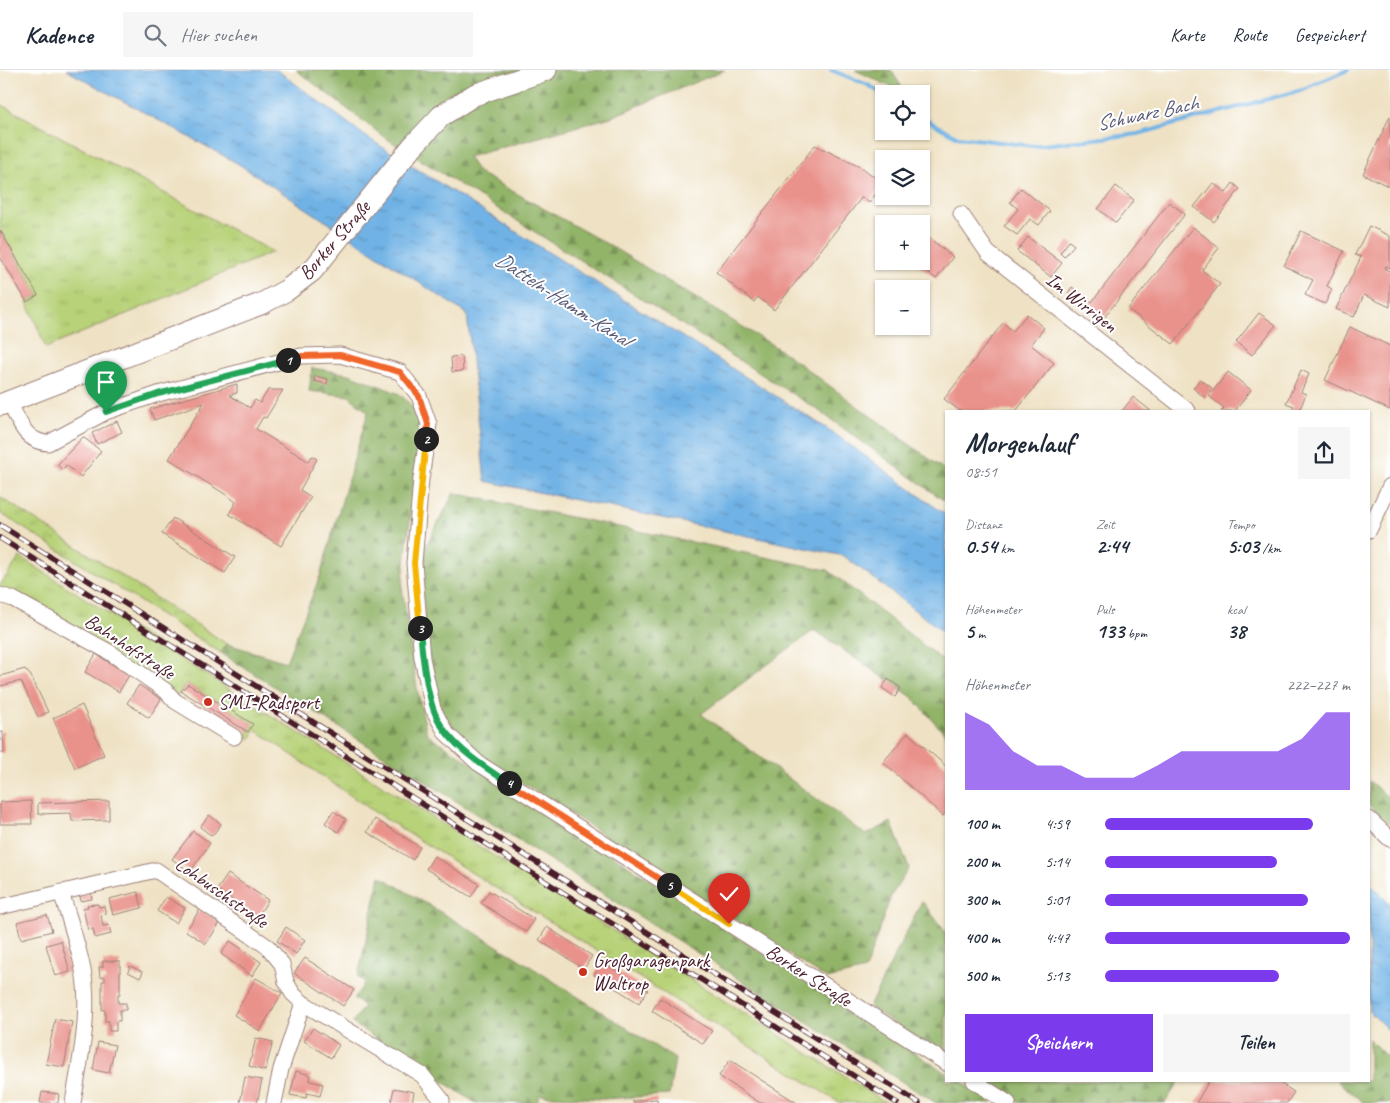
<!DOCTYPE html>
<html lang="de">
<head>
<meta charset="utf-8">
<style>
	body { margin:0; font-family:Caveat,sans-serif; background:#f6f6f7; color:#1f2937; height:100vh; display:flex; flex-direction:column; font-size:19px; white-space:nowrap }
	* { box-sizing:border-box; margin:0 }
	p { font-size:16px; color:#747a83 }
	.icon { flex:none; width:28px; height:28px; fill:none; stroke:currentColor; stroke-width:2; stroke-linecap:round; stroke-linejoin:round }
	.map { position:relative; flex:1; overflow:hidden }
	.panel { position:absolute; left:945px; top:340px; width:425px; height:672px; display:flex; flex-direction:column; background:#fff; border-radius:0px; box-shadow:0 1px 4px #0004 }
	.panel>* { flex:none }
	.fabs { position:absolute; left:875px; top:15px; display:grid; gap:10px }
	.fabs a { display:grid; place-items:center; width:55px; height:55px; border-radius:0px; background:#fff; box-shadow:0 1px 4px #0004; font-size:25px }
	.pin { position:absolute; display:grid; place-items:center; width:42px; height:42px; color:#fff; margin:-51px -21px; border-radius:50% 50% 50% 0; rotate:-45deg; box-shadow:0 0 5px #0007 }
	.pin .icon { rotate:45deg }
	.km { position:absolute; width:25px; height:25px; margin:-12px; border-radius:50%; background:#222; color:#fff; font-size:14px; line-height:25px; text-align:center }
	.round { display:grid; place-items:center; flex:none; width:52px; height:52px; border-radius:0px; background:#f6f6f7 }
	.head { display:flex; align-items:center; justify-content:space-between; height:85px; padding:0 20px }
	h1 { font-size:28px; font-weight:700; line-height:38px }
	.metrics { display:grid; grid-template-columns:repeat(3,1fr); gap:8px; height:85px; padding:5px 20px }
	.metrics div { display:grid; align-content:center }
	.metrics b { font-size:21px; font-weight:700 }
	.metrics small { font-size:14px; font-weight:400 }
	.metrics p { font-size:14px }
	.chart { height:140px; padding:10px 20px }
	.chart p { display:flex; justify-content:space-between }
	.chart svg { width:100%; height:90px; margin-top:5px; fill:#7c3aed; opacity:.7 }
	.cta { display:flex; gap:10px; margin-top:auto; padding:10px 20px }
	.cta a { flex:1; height:58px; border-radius:0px; background:#7c3aed; color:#fff; font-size:20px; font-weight:700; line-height:58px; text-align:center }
	.cta a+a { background:#f6f6f7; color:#1f2937 }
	ul { padding:0 20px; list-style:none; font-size:16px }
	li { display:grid; grid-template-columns:80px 60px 1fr; align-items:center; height:38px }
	li i { height:12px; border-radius:6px; background:#7c3aed }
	header { display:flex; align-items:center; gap:30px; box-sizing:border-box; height:70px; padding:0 25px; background:#fff; border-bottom:1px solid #e0e1e3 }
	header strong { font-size:24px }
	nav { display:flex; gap:28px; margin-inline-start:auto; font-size:18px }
	.search { width:350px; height:45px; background:#f6f6f7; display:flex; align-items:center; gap:12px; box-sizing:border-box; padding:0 18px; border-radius:0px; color:#747a83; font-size:19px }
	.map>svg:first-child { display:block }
	.grass { fill:url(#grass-tufts); stroke:#807852 }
	.forest { fill:url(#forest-firs); stroke:#6e6a4a }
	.water { fill:url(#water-ripples); stroke:#5d6888 }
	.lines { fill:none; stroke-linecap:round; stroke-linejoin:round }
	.stream { stroke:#70b2e5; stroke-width:4 }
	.building { fill:#e9928b }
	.street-casing { stroke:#9c8078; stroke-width:17 }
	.secondary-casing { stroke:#9c8078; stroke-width:23 }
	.street { stroke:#fff; stroke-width:15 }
	.secondary { stroke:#fff; stroke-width:21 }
	.rail-casing { stroke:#4a1f2b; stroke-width:5.5 }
	.rail { stroke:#fff; stroke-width:4; stroke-dasharray:11; stroke-linecap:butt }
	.split-1-casing { stroke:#fff; stroke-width:10 }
	.split-2-casing { stroke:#fff; stroke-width:10 }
	.split-3-casing { stroke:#fff; stroke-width:10 }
	.split-4-casing { stroke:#fff; stroke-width:10 }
	.split-5-casing { stroke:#fff; stroke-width:10 }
	.split-6-casing { stroke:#fff; stroke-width:10 }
	.split-1 { stroke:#22a559; stroke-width:6 }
	.split-2 { stroke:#f0652b; stroke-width:6 }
	.split-3 { stroke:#f5b400; stroke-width:6 }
	.split-4 { stroke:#22a559; stroke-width:6 }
	.split-5 { stroke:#f0652b; stroke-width:6 }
	.split-6 { stroke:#f5b400; stroke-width:6 }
	.poi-dot { fill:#c8321e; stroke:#fff; stroke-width:2 }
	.labels { text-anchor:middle; stroke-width:4; stroke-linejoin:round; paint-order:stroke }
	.street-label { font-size:20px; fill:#4a1f2b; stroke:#fff }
	.poi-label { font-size:20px; fill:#4a1f2b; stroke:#fff; text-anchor:start }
	.water-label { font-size:21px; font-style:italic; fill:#595a75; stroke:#fff }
</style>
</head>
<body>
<header>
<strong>Kadence</strong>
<div class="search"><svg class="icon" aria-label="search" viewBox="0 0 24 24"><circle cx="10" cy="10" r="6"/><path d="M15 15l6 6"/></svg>Hier suchen</div>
<nav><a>Karte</a><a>Route</a><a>Gespeichert</a></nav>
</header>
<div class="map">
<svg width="1390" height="1033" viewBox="0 0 1390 1033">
	<defs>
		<pattern id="grass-tufts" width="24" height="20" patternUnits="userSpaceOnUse" patternTransform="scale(1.25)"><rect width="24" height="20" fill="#b7d278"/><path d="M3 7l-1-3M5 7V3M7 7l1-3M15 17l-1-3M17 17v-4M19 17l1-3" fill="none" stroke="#9fb468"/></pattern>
		<pattern id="forest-firs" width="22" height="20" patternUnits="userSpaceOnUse" patternTransform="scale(1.25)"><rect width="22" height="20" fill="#91b468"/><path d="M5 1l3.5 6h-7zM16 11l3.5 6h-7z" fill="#789256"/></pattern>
		<pattern id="water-ripples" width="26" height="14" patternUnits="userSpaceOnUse" patternTransform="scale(1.25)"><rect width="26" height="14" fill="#70b2e5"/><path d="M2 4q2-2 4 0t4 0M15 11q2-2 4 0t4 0" fill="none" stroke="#5e90ba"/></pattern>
	</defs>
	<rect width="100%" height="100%" fill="#fff"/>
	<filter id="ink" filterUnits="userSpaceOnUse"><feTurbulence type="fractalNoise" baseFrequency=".02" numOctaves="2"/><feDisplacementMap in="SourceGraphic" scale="10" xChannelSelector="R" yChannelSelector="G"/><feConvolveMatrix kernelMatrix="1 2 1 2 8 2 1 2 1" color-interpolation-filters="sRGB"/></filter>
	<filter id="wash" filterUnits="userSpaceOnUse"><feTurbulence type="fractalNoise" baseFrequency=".0096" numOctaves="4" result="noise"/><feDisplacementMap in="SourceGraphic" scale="20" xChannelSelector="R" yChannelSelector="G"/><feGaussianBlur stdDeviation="1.12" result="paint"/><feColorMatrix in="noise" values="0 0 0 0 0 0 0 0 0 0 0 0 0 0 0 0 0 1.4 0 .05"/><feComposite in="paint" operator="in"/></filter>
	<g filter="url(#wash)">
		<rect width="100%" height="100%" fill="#efe2c4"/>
		<!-- grass -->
		<g class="grass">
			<polygon points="0,34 273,182 46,278 27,232 39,225 0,160"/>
			<polygon points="0,427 227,574 221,583 0,443"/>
			<polygon points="20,487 108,543 887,1033 840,1033 373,741 256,660 250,669 246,667 253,654 188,614 186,613 177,627 0,520 0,515"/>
		</g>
		<!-- forest -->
		<g class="forest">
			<polygon points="296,0 725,0 611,47 468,87 478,102 609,175 782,281 946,401 946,432 815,338 384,67"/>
			<polygon points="855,0 891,0 906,24"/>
			<polygon points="312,298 349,304 400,324 413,337 421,357 402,518 417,618 427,664 946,1003 946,1011 960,1011 993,1033 936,1033 221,583 227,574 286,592 320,506 368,342 349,326 309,321"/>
			<polygon points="454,423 828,500 946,593 946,665 912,627 814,560 701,644 866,765 891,752 909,798 891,826 865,900 827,909 469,678 438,637 424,559 423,481"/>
			<polygon points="1369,711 1390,729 1390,754 1369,735"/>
			<polygon points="380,806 514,886 675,989 669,1025 602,1029 539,1025 537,1033 476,1033 352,953 364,936 354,929 365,912 358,907"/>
			<polygon points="922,831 946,863 946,986 869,937"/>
			<polygon points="1369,969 1390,990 1390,1033 1364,1033 1337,1011 1369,1011"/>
			<polygon points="986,1011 1179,1011 1165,1033 1020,1033"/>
		</g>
		<!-- water -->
		<g class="water">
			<polygon points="66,0 277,0 368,68 831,361 946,445 946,564 844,486 485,411 467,244 237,93"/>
			<polygon points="1369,813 1390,833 1390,962 1369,941"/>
		</g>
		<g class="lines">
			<!-- stream -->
			<g class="stream">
				<polyline points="831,0 868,15 884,25"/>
				<polyline points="921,47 958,67 1033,76 1138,64 1298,21 1348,0"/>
			</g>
		</g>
		<g id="blocks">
			<!-- building -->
			<g class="building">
				<polygon points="1390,46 1390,117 1363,104"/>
				<polygon points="815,75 864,99 883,114 869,133 862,127 774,240 758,227 754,232 716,202"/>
				<polygon points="1213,113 1226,123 1233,113 1240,119 1214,152 1194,137"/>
				<polygon points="1116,116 1134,130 1116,153 1098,139"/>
				<polygon points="1021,118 1050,141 1039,155 1030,149 1017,165 1004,156 1018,139 1010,132"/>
				<polygon points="1169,132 1185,144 1103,249 1068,223 1072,217 1092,232"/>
				<polygon points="1369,156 1390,166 1390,198 1386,196 1385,199 1390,201 1390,237 1364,225 1354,247 1336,239 1361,187 1355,185"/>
				<polygon points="1193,157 1219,178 1202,200 1220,214 1173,274 1128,239"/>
				<polygon points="0,160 38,225 27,232 0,187"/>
				<polygon points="1301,161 1344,181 1327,216 1332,219 1325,234 1305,225 1313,210 1284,196"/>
				<polygon points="923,163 953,187 936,209 913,191 921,191 921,166"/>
				<polygon points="1028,167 1062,193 1051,207 1017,181"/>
				<polygon points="1069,171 1074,175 1064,187 1060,183"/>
				<polygon points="1259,243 1276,255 1252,285 1236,272"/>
				<polygon points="1027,244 1044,258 1031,275 1054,293 1016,341 960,341 944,329 1003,253 1013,261"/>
				<polygon points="1350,257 1390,276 1390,340 1325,310"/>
				<polygon points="462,286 463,301 452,302 451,287"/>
				<polygon points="1301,300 1309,304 1301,322 1306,324 1300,339 1304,341 1291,341 1294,336 1286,333"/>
				<polygon points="1228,302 1251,320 1235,341 1221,341 1224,338 1209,326"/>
				<polygon points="315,306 328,309 327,314 314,311"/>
				<polygon points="1200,309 1212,318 1205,328 1193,318"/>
				<polygon points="237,314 237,323 229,325 250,338 255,330 260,333 268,320 283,320 266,348 263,347 256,359 308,391 312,386 317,389 300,420 311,427 281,476 229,444 236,432 228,426 169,389 204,333 154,350 150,339"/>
				<polygon points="1133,327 1151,341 1122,341"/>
				<polygon points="117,351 122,362 97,374 92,363"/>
				<polygon points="83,367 101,381 81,407 66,395 63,400 57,395"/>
				<polygon points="173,448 235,487 225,503 162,464"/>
				<polygon points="96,584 129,605 119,622 85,602"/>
				<polygon points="25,599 31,606 48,642 38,647 21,611 0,616 0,606"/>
				<polygon points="888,609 901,618 895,627 882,618"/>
				<polygon points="188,614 253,654 248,662 181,621"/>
				<polygon points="139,615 161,629 149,648 127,633"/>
				<polygon points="82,635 104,685 75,698 53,648"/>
				<polygon points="0,662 3,662 4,683 0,683"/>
				<polygon points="908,663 946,696 946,742 943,746 883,692"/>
				<polygon points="31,731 32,754 0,754 0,732"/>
				<polygon points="109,731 109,750 72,751 71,743 38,744 38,733"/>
				<polygon points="333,741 346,749 338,762 325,753"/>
				<polygon points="209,745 221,754 212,766 200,757"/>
				<polygon points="375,749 420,777 413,790 367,762"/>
				<polygon points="193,761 210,773 190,802 172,789"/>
				<polygon points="434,786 479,814 471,827 426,799"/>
				<polygon points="228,804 268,830 258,846 217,820"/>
				<polygon points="489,821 534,849 526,862 481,833"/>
				<polygon points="138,822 142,838 113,845 109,829"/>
				<polygon points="91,823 92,829 81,831 80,826"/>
				<polygon points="166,827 185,838 176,853 157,841"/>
				<polygon points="98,834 99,837 104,836 106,844 101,845 103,856 109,855 111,864 95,868 93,859 88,860 83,838 88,837 87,835"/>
				<polygon points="200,839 220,853 206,874 186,861"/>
				<polygon points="47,845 52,861 21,869 17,852"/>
				<polygon points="286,857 305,870 296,884 277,871"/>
				<polygon points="547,857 592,886 584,899 539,870"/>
				<polygon points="61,871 70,902 55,906 46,875"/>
				<polygon points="230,871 261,892 252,906 221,884"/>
				<polygon points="305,888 354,920 343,936 294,903"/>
				<polygon points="103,891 120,891 120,924 118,924 118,933 126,933 126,940 120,940 120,951 116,951 116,961 109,961 109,951 105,951 105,940 102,940 102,911 105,911 105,907 100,907 99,897 103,897"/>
				<polygon points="602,892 648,920 639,933 594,905"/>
				<polygon points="130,896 143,902 140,908 128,902"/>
				<polygon points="256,908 282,923 260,961 234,945"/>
				<polygon points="660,928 712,961 703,974 652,941"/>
				<polygon points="55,949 72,952 64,997 46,994"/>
				<polygon points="313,958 339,975 331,988 304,971"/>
				<polygon points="256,968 273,972 265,1001 249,996"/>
				<polygon points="98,972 115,975 109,1003 93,1000"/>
				<polygon points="730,990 797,1033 760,1033 719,1006"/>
				<polygon points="296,1001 311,1005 310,1011 323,1014 320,1026 307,1023 306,1028 290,1025"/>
				<polygon points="245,1007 262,1010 257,1033 240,1033"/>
				<polygon points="1209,1011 1277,1011 1294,1022 1287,1033 1196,1033"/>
				<polygon points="394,1018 414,1022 412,1033 391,1033"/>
				<polygon points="42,1022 59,1024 58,1033 40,1033"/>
				<polygon points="657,1029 658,1033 633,1033 633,1031"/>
			</g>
		</g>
	</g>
	<g filter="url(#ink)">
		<use href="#blocks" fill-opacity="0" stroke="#9c8078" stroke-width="1"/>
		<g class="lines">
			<!-- street casing -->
			<g class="street-casing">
				<g id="street">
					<polyline points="961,144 988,183 1188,341"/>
					<path d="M9,331C18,350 25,372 48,373L106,342L158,324L301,286L340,285L400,302L419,326L429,354L421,409L414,493L422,588L433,639L446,663L478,693L946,993"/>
					<polyline points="1369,460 1390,416"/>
					<polyline points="0,525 13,529 111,583 166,621 175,631 234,667"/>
					<polyline points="1369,749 1390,769"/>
					<path d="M61,822C69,848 78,874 83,900C91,944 80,990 73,1033"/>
					<polyline points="0,837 156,800 268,877 282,894 286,912 293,924 303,933 422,1005 442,1030 442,1033"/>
					<polyline points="974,1011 1008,1033"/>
					<polyline points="274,1033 281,999 303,933"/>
				</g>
			</g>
			<!-- secondary casing -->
			<g class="secondary-casing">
				<polyline id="secondary" points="0,335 263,233 287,220 312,201 412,77 441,46 474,25 546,0"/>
			</g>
			<!-- street -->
			<use href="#street" class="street"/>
			<!-- secondary -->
			<use href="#secondary" class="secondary"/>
			<!-- rail casing -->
			<g class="rail-casing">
				<g id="rail">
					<polyline points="0,455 919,1033"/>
					<polyline points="0,468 897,1033"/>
				</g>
			</g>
			<!-- rail -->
			<use href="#rail" class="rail"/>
		</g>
	</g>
	<g class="lines" filter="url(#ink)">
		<!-- split-1 casing -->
		<g class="split-1-casing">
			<polyline id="split-1" points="106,342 158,324 288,290"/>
		</g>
		<!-- split-2 casing -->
		<g class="split-2-casing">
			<polyline id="split-2" points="288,290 301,286 340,285 400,302 419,326 428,354 426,369"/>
		</g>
		<!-- split-3 casing -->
		<g class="split-3-casing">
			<polyline id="split-3" points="420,558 414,493 426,369"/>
		</g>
		<!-- split-4 casing -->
		<g class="split-4-casing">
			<path id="split-4" d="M420,558C422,585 425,613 433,638C444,672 481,695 509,713"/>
		</g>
		<!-- split-5 casing -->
		<g class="split-5-casing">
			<polyline id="split-5" points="509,713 669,815"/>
		</g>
		<!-- split-6 casing -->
		<g class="split-6-casing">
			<polyline id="split-6" points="669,815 729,854"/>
		</g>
		<!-- split-1 -->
		<use href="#split-1" class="split-1"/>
		<!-- split-2 -->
		<use href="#split-2" class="split-2"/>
		<!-- split-3 -->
		<use href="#split-3" class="split-3"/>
		<!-- split-4 -->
		<use href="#split-4" class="split-4"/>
		<!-- split-5 -->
		<use href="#split-5" class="split-5"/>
		<!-- split-6 -->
		<use href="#split-6" class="split-6"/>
	</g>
	<!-- markers -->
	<g class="poi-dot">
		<circle cx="208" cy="632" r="5"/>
		<circle cx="583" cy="902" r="5"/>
	</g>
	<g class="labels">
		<!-- street labels -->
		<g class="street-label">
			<text transform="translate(334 170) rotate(-49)" y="7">Borker Straße</text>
			<text transform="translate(1082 232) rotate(38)" y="7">Im Wirrigen</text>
			<text transform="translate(130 576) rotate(33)" y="7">Bahnhofstraße</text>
			<text transform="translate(222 822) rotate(35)" y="7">Lohbuschstraße</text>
			<text transform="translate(809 905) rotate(33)" y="7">Borker Straße</text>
		</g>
		<!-- poi labels -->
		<g class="poi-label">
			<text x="218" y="639">SMI-Radsport</text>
			<text x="593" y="897">Großgaragenpark<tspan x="593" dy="23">Waltrop</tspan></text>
		</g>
		<!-- water labels -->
		<g class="water-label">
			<text transform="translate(1147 43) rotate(-12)" y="7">Schwarz Bach</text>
			<text transform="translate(563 229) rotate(33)" y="7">Datteln-Hamm-Kanal</text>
		</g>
	</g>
</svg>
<div class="fabs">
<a><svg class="icon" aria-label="locate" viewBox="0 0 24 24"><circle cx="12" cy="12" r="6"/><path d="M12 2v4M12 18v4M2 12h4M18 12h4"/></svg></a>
<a><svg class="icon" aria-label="layers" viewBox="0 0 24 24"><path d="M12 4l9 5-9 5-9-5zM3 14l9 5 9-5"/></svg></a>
<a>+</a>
<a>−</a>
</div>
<div class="pin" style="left:106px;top:342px;background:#1e9e55"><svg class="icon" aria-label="arrive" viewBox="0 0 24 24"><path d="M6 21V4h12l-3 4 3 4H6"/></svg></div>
<div class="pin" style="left:729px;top:854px;background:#d93025"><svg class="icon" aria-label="check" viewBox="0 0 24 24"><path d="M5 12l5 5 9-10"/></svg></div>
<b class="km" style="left:288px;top:290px">1</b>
<b class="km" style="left:426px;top:369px">2</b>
<b class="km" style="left:420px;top:558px">3</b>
<b class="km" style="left:509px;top:713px">4</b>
<b class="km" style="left:669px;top:815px">5</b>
<section class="panel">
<div class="head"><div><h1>Morgenlauf</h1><p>08:51</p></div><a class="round"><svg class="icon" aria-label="share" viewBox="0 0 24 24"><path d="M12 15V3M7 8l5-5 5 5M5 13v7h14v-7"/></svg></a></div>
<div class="metrics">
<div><p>Distanz</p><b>0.54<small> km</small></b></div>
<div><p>Zeit</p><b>2:44</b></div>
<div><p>Tempo</p><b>5:03<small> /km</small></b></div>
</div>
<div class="metrics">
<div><p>Höhenmeter</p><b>5<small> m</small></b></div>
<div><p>Puls</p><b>133<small> bpm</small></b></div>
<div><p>kcal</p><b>38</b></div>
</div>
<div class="chart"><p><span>Höhenmeter</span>222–227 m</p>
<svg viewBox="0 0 160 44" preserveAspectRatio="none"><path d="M0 44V6L10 12L20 25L30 32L40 32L50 38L60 38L70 38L80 32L90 25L100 25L110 25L120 25L130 25L140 19L150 6L160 6V44z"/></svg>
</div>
<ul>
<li><b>100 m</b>4:59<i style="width:85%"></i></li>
<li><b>200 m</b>5:14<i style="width:70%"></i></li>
<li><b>300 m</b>5:01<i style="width:83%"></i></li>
<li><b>400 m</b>4:47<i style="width:100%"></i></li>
<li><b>500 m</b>5:13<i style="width:71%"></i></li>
</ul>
<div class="cta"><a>Speichern</a><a>Teilen</a></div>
</section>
</div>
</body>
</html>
